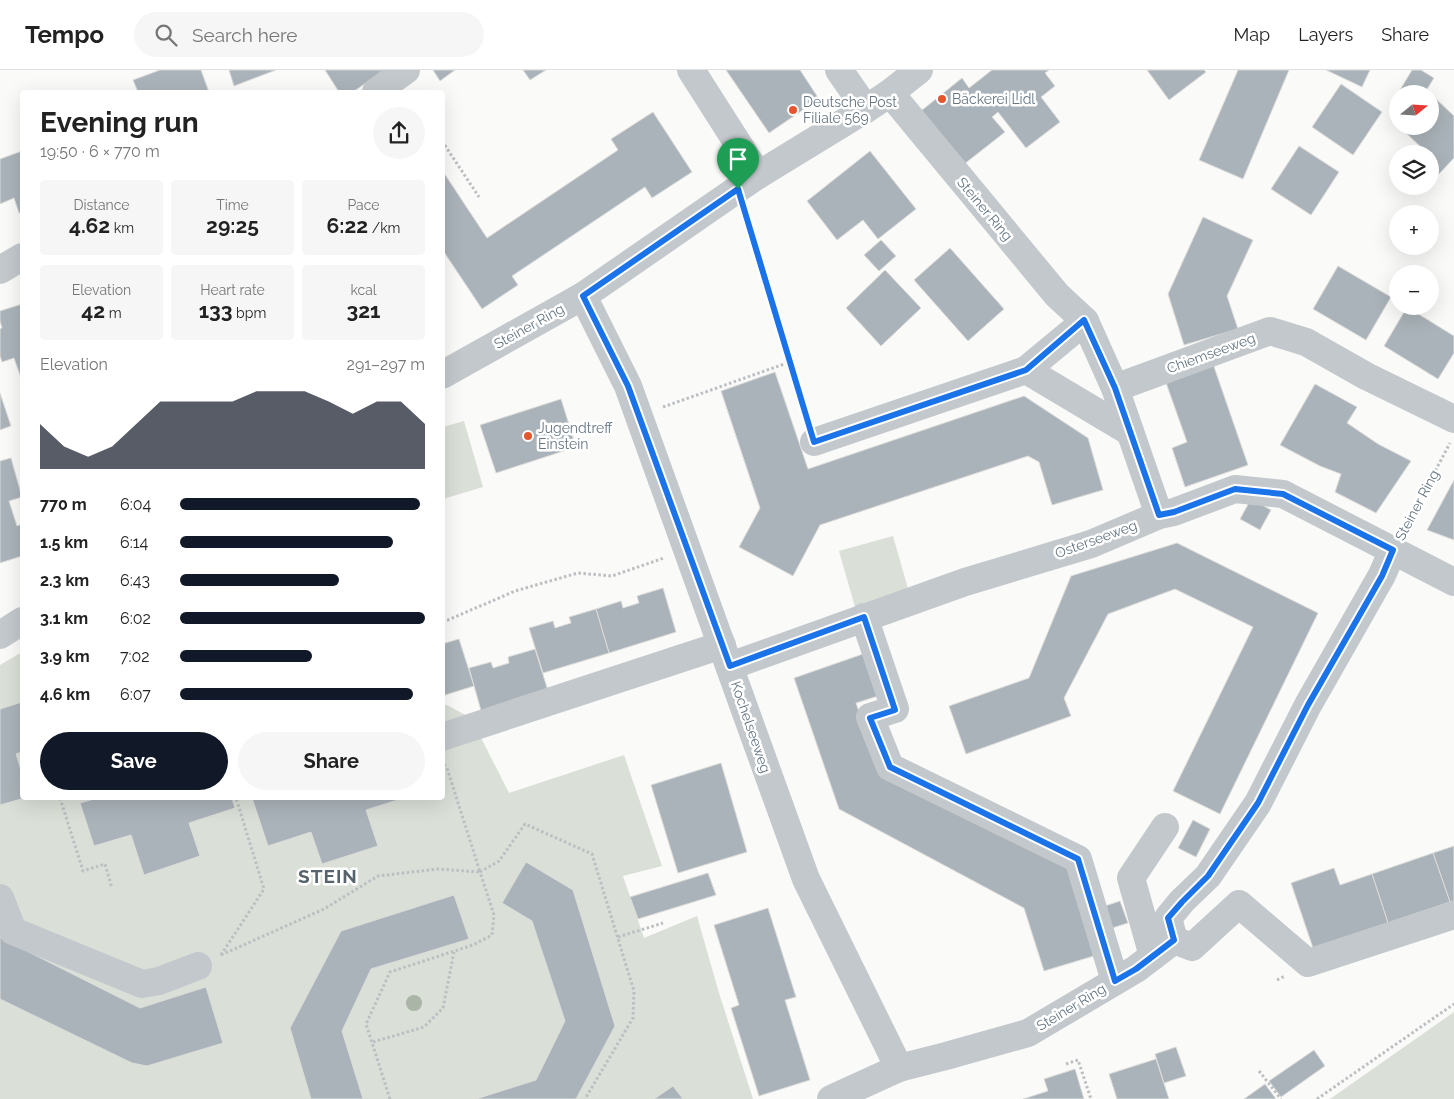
<!DOCTYPE html>
<html lang="en">
<head>
<meta charset="utf-8">
<style>
	body { margin:0; font-family:Raleway,sans-serif; background:#f6f6f6; color:#222; height:100vh; display:flex; flex-direction:column; font-size:19px; white-space:nowrap }
	* { box-sizing:border-box; margin:0 }
	p { font-size:16px; color:#767676 }
	.icon { flex:none; width:28px; height:28px; fill:none; stroke:currentColor; stroke-width:2; stroke-linecap:round; stroke-linejoin:round }
	.map { position:relative; flex:1; overflow:hidden }
	.side { position:absolute; left:20px; top:20px; width:425px; height:710px; display:flex; flex-direction:column; background:#fff; border-radius:5px; box-shadow:0 5px 20px #0002 }
	.side>* { flex:none }
	.needle { width:32px; rotate:72deg }
	.buttons { position:absolute; left:1389px; top:15px; display:grid; gap:10px }
	.buttons a { display:grid; place-items:center; width:50px; height:50px; border-radius:50%; background:#fff; box-shadow:0 5px 20px #0002; font-size:25px }
	.pin { position:absolute; display:grid; place-items:center; width:42px; height:42px; color:#fff; margin:-51px -21px; border-radius:50% 50% 50% 0; rotate:-45deg; box-shadow:0 0 5px #0007 }
	.pin .icon { rotate:45deg }
	.round { display:grid; place-items:center; flex:none; width:52px; height:52px; border-radius:26px; background:#f6f6f6 }
	.headline { display:flex; align-items:center; justify-content:space-between; height:85px; padding:0 20px }
	h1 { font-size:28px; font-weight:700; line-height:38px }
	.metrics { display:grid; grid-template-columns:repeat(3,1fr); gap:8px; height:85px; padding:5px 20px }
	.metrics div { display:grid; align-content:center; border-radius:5px; background:#f6f6f6; text-align:center }
	.metrics b { font-size:21px; font-weight:700 }
	.metrics small { font-size:14px; font-weight:400 }
	.metrics p { font-size:14px }
	.chart { height:140px; padding:10px 20px }
	.chart p { display:flex; justify-content:space-between }
	.chart svg { width:100%; height:90px; margin-top:5px; fill:#111827; opacity:.7 }
	.primary-button { display:flex; gap:10px; margin-top:auto; padding:10px 20px }
	.primary-button a { flex:1; height:58px; border-radius:30px; background:#111827; color:#fff; font-size:20px; font-weight:700; line-height:58px; text-align:center }
	.primary-button a+a { background:#f6f6f6; color:#222 }
	ul { padding:0 20px; list-style:none; font-size:16px }
	li { display:grid; grid-template-columns:80px 60px 1fr; align-items:center; height:38px }
	li i { height:12px; border-radius:6px; background:#111827 }
	header { display:flex; align-items:center; gap:30px; box-sizing:border-box; height:70px; padding:0 25px; background:#fff; border-bottom:1px solid #e0e0e0 }
	header strong { font-size:24px }
	nav { display:flex; gap:28px; margin-inline-start:auto; font-size:18px }
	.search { width:350px; height:45px; background:#f6f6f6; display:flex; align-items:center; gap:12px; box-sizing:border-box; padding:0 18px; border-radius:28px; color:#767676; font-size:19px }
	.map>svg:first-child { display:block }
	.green { fill:#dadfd7 }
	.building { fill:#aab3b9; stroke:#dcdcda }
	.lines { fill:none; stroke-linecap:round; stroke-linejoin:round }
	.path { stroke:#bbbfc2; stroke-width:3; stroke-dasharray:2.5 2.5; stroke-linecap:butt }
	.minor { stroke:#c3c8cc; stroke-width:28 }
	.tree { fill:#aab4a7 }
	.route-casing { stroke:#fff; stroke-width:10 }
	.route { stroke:#1a73e8; stroke-width:6 }
	.poi-dot { fill:#e4572e; stroke:#fff; stroke-width:2 }
	.labels { text-anchor:middle; stroke-width:5; stroke-linejoin:round; paint-order:stroke }
	.poi-label { font-size:14px; fill:#657683; stroke:#fff; text-anchor:start }
	.street-label { font-size:14px; fill:#657683; stroke:#fff }
	.district-label { font-size:19px; font-weight:bold; letter-spacing:1px; fill:#57646e; stroke:#fff }
</style>
</head>
<body>
<header>
<strong>Tempo</strong>
<div class="search"><svg class="icon" aria-label="search" viewBox="0 0 24 24"><circle cx="10" cy="10" r="6"/><path d="M15 15l6 6"/></svg>Search here</div>
<nav><a>Map</a><a>Layers</a><a>Share</a></nav>
</header>
<div class="map">
<svg width="1454" height="1029" viewBox="0 0 1454 1029">
	<rect width="100%" height="100%" fill="#fafaf8"/>
	<!-- green -->
	<g class="green">
		<polygon points="464,351 483,417 443,429 443,357"/>
		<polygon points="893,466 909,522 855,537 839,481"/>
		<polygon points="22,582 22,728 442,728 443,636 447,635 471,648 509,723 624,685 662,796 623,806 644,868 697,846 719,923 753,1029 683,1029 673,1016 654,1029 0,1029 0,595"/>
		<polygon points="1454,942 1454,1029 1330,1029"/>
	</g>
	<!-- building -->
	<g class="building">
		<polygon points="160,0 201,0 209,22 138,22 133,10"/>
		<polygon points="229,0 276,0 234,16"/>
		<polygon points="325,0 384,0 353,22 339,22"/>
		<polygon points="433,0 455,0 440,11"/>
		<polygon points="523,0 546,0 530,10"/>
		<polygon points="726,0 800,0 819,29 769,63"/>
		<polygon points="992,0 1049,0 1045,3 1055,16 1041,27 1060,52 1026,78 998,42 992,47 1005,62 963,95 921,41 962,8 969,18"/>
		<polygon points="1147,0 1204,0 1206,2 1169,30"/>
		<polygon points="1238,0 1289,0 1243,109 1199,90"/>
		<polygon points="1326,0 1370,0 1362,17"/>
		<polygon points="1412,0 1421,0 1434,8 1424,24 1406,24 1400,20"/>
		<polygon points="1341,14 1382,42 1353,85 1312,57"/>
		<polygon points="1434,27 1454,46 1454,88 1438,105 1430,97 1430,84 1426,84 1427,83 1403,60 1406,56 1430,56 1430,31"/>
		<polygon points="653,42 692,102 652,128 645,117 512,206 518,215 482,239 442,179 442,100 487,168 618,80 611,69"/>
		<polygon points="1299,76 1339,102 1311,145 1271,119"/>
		<polygon points="22,81 22,142 19,143 14,128 0,134 0,89"/>
		<polygon points="870,81 916,139 878,169 863,150 837,170 807,131"/>
		<polygon points="1203,147 1253,170 1227,226 1238,259 1184,275 1168,224"/>
		<polygon points="881,170 896,186 879,201 864,185"/>
		<polygon points="950,178 1004,239 968,271 914,210"/>
		<polygon points="1338,196 1391,227 1366,270 1313,239"/>
		<polygon points="885,200 921,238 881,276 846,238"/>
		<polygon points="22,234 22,308 21,308 14,288 2,292 0,286 0,259 2,258 0,251 0,241"/>
		<polygon points="1407,237 1454,266 1454,283 1438,309 1384,276"/>
		<polygon points="1212,291 1248,395 1185,417 1172,378 1187,372 1164,307"/>
		<polygon points="775,302 808,399 1024,326 1088,368 1103,420 1052,435 1039,392 1028,386 820,455 793,506 739,477 760,438 721,321"/>
		<polygon points="1315,314 1357,337 1347,353 1378,374 1411,391 1376,443 1335,422 1341,404 1320,396 1280,375"/>
		<polygon points="0,323 11,356 0,360"/>
		<polygon points="561,329 576,377 496,403 480,355"/>
		<polygon points="11,388 22,427 9,431 17,456 22,454 22,486 0,493 0,391"/>
		<polygon points="1454,410 1454,470 1427,460"/>
		<polygon points="1251,429 1271,440 1260,460 1240,449"/>
		<polygon points="1177,473 1318,543 1220,744 1173,721 1253,557 1175,519 1108,544 1064,628 1071,646 966,684 949,636 1029,608 1071,506"/>
		<polygon points="663,518 676,562 609,583 596,539 621,531 623,538 639,533 637,526"/>
		<polygon points="596,539 609,583 543,603 529,558 553,551 555,558 571,553 569,547"/>
		<polygon points="459,569 474,616 442,626 442,574"/>
		<polygon points="535,579 549,624 482,644 469,598 491,592 493,598 509,593 508,587"/>
		<polygon points="863,584 878,626 856,633 880,704 1071,798 1097,885 1044,901 1024,838 839,739 794,608"/>
		<polygon points="22,632 22,682 16,684 22,703 22,728 25,728 0,735 0,639"/>
		<polygon points="721,693 747,782 678,803 651,715"/>
		<polygon points="97,728 232,728 235,738 189,753 200,786 144,805 131,765 94,776 80,733"/>
		<polygon points="252,728 404,728 366,740 378,776 322,794 311,762 268,776"/>
		<polygon points="1193,750 1210,759 1196,787 1178,778"/>
		<polygon points="1454,776 1454,831 1450,832 1433,783"/>
		<polygon points="1433,783 1450,832 1388,853 1372,804"/>
		<polygon points="526,792 573,820 615,956 576,1029 476,1029 536,1010 565,951 532,851 502,833"/>
		<polygon points="1334,798 1340,815 1372,804 1388,853 1313,878 1291,813"/>
		<polygon points="708,803 716,825 638,849 630,827"/>
		<polygon points="454,825 469,869 371,899 342,961 363,1029 311,1029 290,958 341,861"/>
		<polygon points="1120,831 1128,853 1112,858 1105,836"/>
		<polygon points="768,838 796,927 785,930 810,1010 759,1026 731,938 739,935 714,855"/>
		<polygon points="0,864 1,868 140,938 206,917 223,973 147,996 132,993 0,929"/>
		<polygon points="1176,977 1186,1006 1164,1013 1155,984"/>
		<polygon points="1314,980 1325,996 1281,1027 1269,1011"/>
		<polygon points="1156,989 1169,1029 1117,1029 1109,1004"/>
		<polygon points="1075,999 1084,1029 1023,1029 1048,1021 1044,1009"/>
		<polygon points="1265,1014 1276,1029 1244,1029"/>
		<polygon points="673,1016 683,1029 654,1029"/>
	</g>
	<g class="lines">
		<!-- path -->
		<g class="path">
			<polyline points="442,71 479,127"/>
			<polyline points="746,145 806,347"/>
			<polyline points="663,337 790,292"/>
			<polyline points="1405,458 1450,373"/>
			<polyline points="442,550 448,550 515,521 578,503 612,506 664,488"/>
			<polyline points="60,728 83,801 105,794 112,818"/>
			<polyline points="618,867 663,853"/>
			<polyline points="221,885 324,839 378,806 438,799 480,802 447,698 442,693"/>
			<polyline points="221,885 264,819 236,728"/>
			<polyline points="1277,910 1285,906"/>
			<polyline points="373,972 424,957 443,938 454,882"/>
			<polyline points="1066,994 1078,990 1091,1029"/>
			<polyline points="1259,1001 1281,1029"/>
			<polyline points="390,1029 366,954 390,902 473,875 492,865 494,845 480,802 499,791 525,754 592,784 634,921 633,948 585,1029"/>
			<polyline points="1317,1029 1454,934"/>
		</g>
		<!-- minor -->
		<g class="minor">
			<polyline points="691,0 758,105"/>
			<polyline points="839,0 866,39"/>
			<polyline points="376,22 406,0"/>
			<polyline points="890,23 1057,225 1085,251 1115,318 1159,445"/>
			<polyline points="0,200 22,187"/>
			<polyline points="583,226 628,316 806,809 899,998"/>
			<polyline points="1026,300 1130,362"/>
			<polyline points="442,305 583,226 758,105 866,39 890,23 919,0"/>
			<polyline points="1115,318 1270,261 1306,272 1366,306 1454,349"/>
			<polyline points="814,372 1026,300 1085,251"/>
			<polyline points="864,547 895,639 870,647 890,697 1078,789 1115,911"/>
			<polyline points="0,565 22,551"/>
			<polyline points="730,596 965,512 1091,474 1159,445 1174,442 1235,419 1283,424 1454,512"/>
			<polyline points="442,667 722,575"/>
			<polyline points="0,828 13,861 142,914 159,911 198,896"/>
			<polyline points="1174,870 1168,848 1182,831 1208,806 1258,733 1308,635 1382,505 1393,480"/>
			<polyline points="1174,870 1192,877 1239,834 1308,893 1454,845"/>
			<polyline points="1153,886 1131,808 1165,757"/>
			<polyline points="831,1029 899,998 946,986 1028,963 1136,899 1174,870"/>
		</g>
	</g>
	<!-- trees -->
	<circle class="tree" cx="414" cy="933" r="8"/>
	<g class="lines">
		<!-- route casing -->
		<g class="route-casing">
			<polygon id="route" points="738,119 814,372 1026,300 1084,250 1115,318 1159,445 1174,442 1235,419 1283,424 1393,480 1382,506 1308,635 1258,733 1208,806 1182,832 1168,848 1174,870 1136,899 1115,911 1078,789 890,697 870,648 895,640 864,547 730,596 628,316 583,226"/>
		</g>
		<!-- route -->
		<use href="#route" class="route"/>
	</g>
	<!-- markers -->
	<g class="poi-dot">
		<circle cx="942" cy="29" r="5"/>
		<circle cx="793" cy="40" r="5"/>
		<circle cx="528" cy="366" r="5"/>
	</g>
	<g class="labels">
		<!-- poi labels -->
		<g class="poi-label">
			<text x="952" y="34">Bäckerei Lidl</text>
			<text x="803" y="37">Deutsche Post<tspan x="803" dy="16">Filiale 569</tspan></text>
			<text x="538" y="363">Jugendtreff<tspan x="538" dy="16">Einstein</tspan></text>
		</g>
		<!-- street labels -->
		<g class="street-label">
			<text transform="translate(985 139) rotate(50)" y="5">Steiner Ring</text>
			<text transform="translate(529 256) rotate(-29)" y="5">Steiner Ring</text>
			<text transform="translate(1211 283) rotate(-20)" y="5">Chiemseeweg</text>
			<text transform="translate(1417 435) rotate(-62)" y="5">Steiner Ring</text>
			<text transform="translate(1096 469) rotate(-20)" y="5">Osterseeweg</text>
			<text transform="translate(751 657) rotate(71)" y="5">Kochelseeweg</text>
			<text transform="translate(1071 937) rotate(-31)" y="5">Steiner Ring</text>
		</g>
		<!-- district labels -->
		<g class="district-label">
			<text x="328" y="813">STEIN</text>
		</g>
	</g>
</svg>
<div class="buttons">
<a><svg class="needle" viewBox="-14 -14 28 28"><path d="M0-13l5 13h-10z" fill="#e53935"/><path d="M0 13l5-13h-10z" fill="#767676"/></svg></a>
<a><svg class="icon" aria-label="layers" viewBox="0 0 24 24"><path d="M12 4l9 5-9 5-9-5zM3 14l9 5 9-5"/></svg></a>
<a>+</a>
<a>−</a>
</div>
<div class="pin" style="left:738px;top:119px;background:#1e9e55"><svg class="icon" aria-label="arrive" viewBox="0 0 24 24"><path d="M6 21V4h12l-3 4 3 4H6"/></svg></div>
<section class="side">
<div class="headline"><div><h1>Evening run</h1><p>19:50 · 6 × 770 m</p></div><a class="round"><svg class="icon" aria-label="share" viewBox="0 0 24 24"><path d="M12 15V3M7 8l5-5 5 5M5 13v7h14v-7"/></svg></a></div>
<div class="metrics">
<div><p>Distance</p><b>4.62<small> km</small></b></div>
<div><p>Time</p><b>29:25</b></div>
<div><p>Pace</p><b>6:22<small> /km</small></b></div>
</div>
<div class="metrics">
<div><p>Elevation</p><b>42<small> m</small></b></div>
<div><p>Heart rate</p><b>133<small> bpm</small></b></div>
<div><p>kcal</p><b>321</b></div>
</div>
<div class="chart"><p><span>Elevation</span>291–297 m</p>
<svg viewBox="0 0 160 44" preserveAspectRatio="none"><path d="M0 44V22L10 33L20 38L30 33L40 22L50 11L60 11L70 11L80 11L90 6L100 6L110 6L120 11L130 17L140 11L150 11L160 22V44z"/></svg>
</div>
<ul>
<li><b>770 m</b>6:04<i style="width:98%"></i></li>
<li><b>1.5 km</b>6:14<i style="width:87%"></i></li>
<li><b>2.3 km</b>6:43<i style="width:65%"></i></li>
<li><b>3.1 km</b>6:02<i style="width:100%"></i></li>
<li><b>3.9 km</b>7:02<i style="width:54%"></i></li>
<li><b>4.6 km</b>6:07<i style="width:95%"></i></li>
</ul>
<div class="primary-button"><a>Save</a><a>Share</a></div>
</section>
</div>
</body>
</html>
